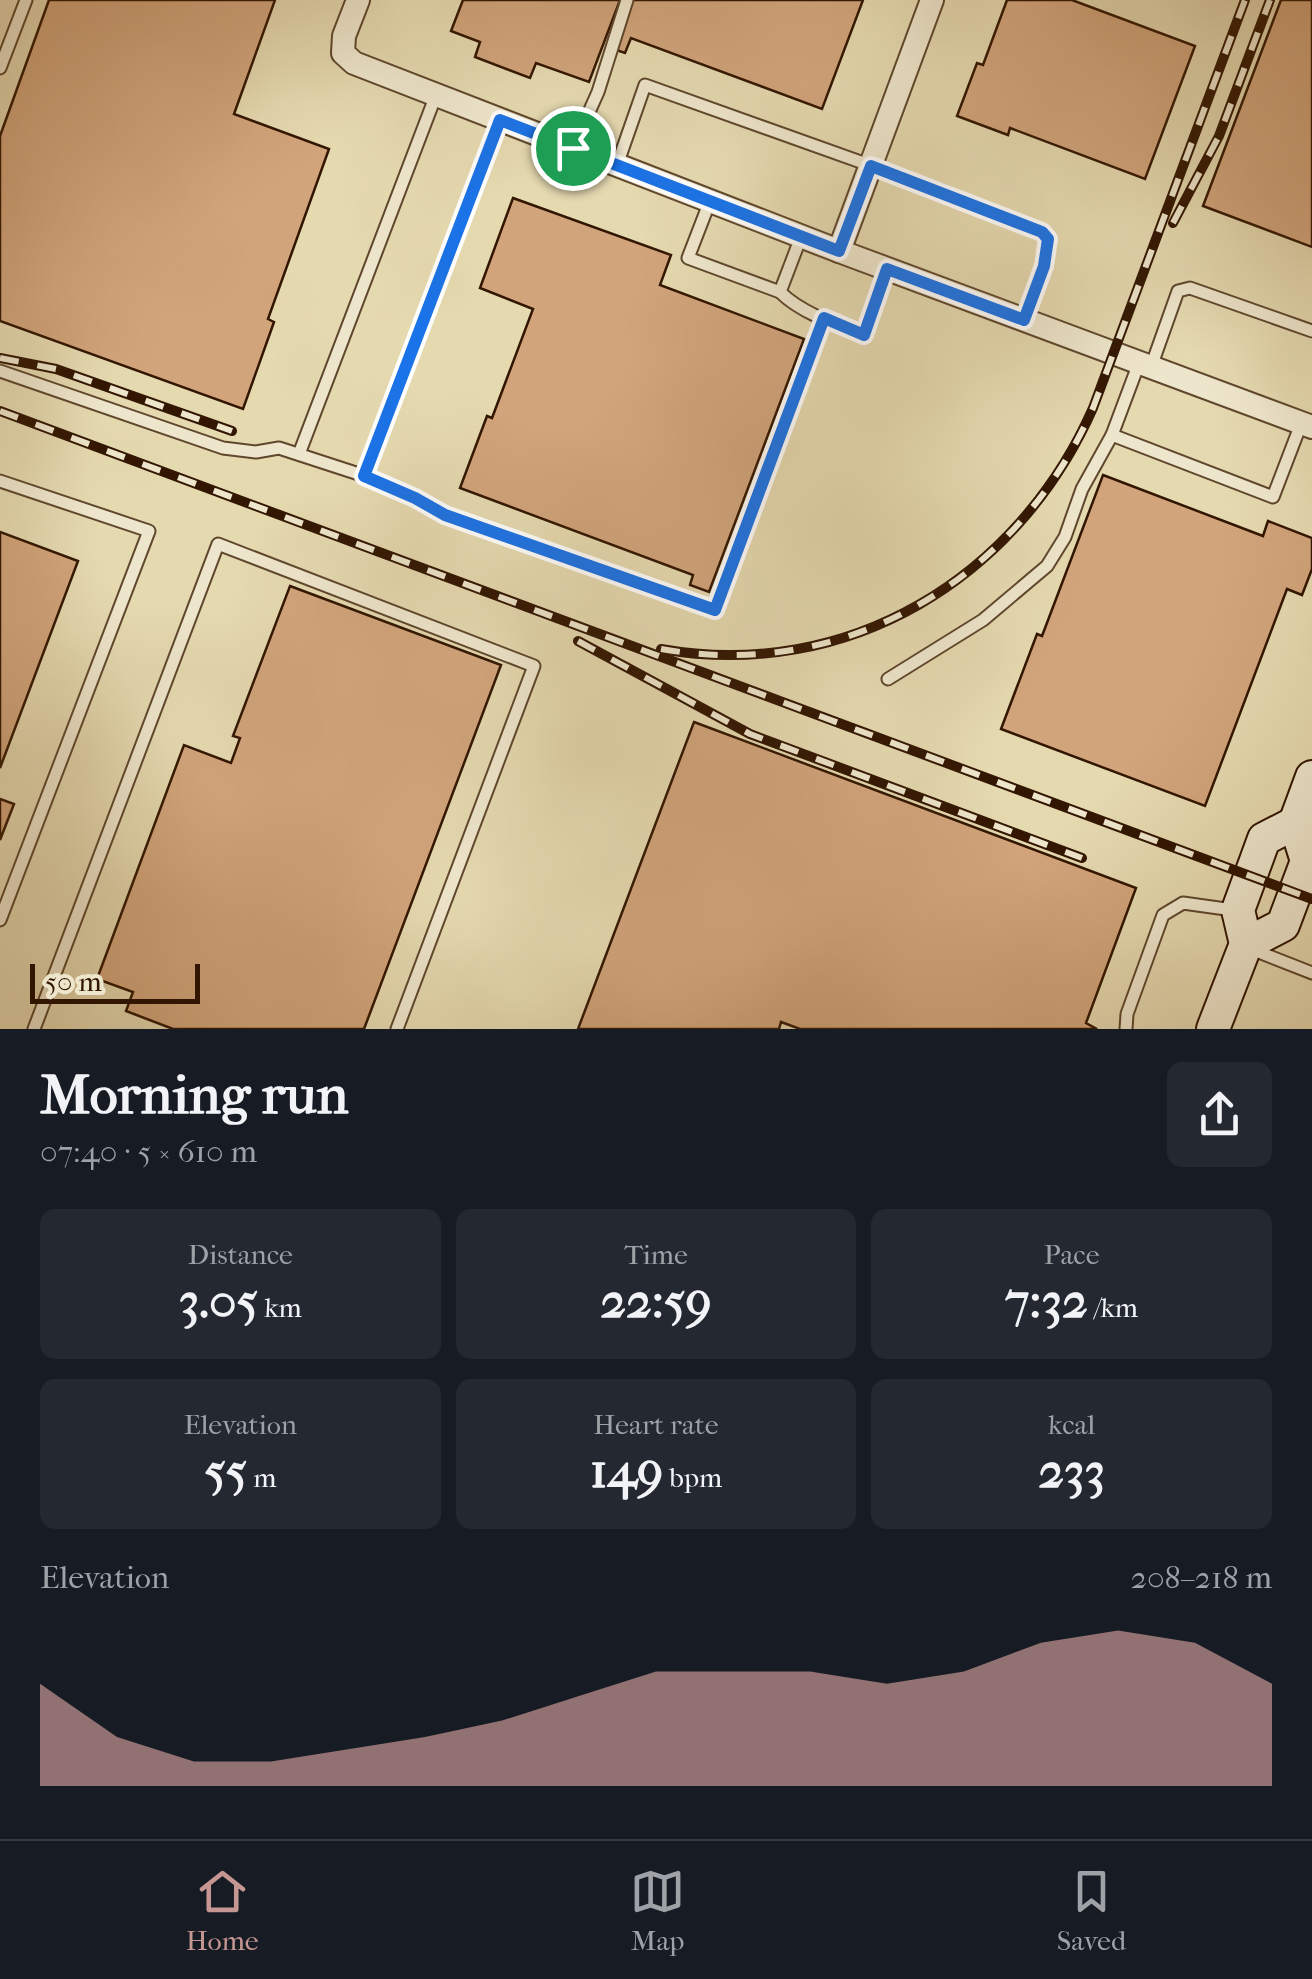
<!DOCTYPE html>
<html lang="en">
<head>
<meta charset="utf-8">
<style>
	body { margin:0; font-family:"IM FELL French Canon",serif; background:#242831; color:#f1f3f6; height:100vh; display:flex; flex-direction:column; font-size:38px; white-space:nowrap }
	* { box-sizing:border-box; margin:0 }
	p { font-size:32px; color:#9ea1a6 }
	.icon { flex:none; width:55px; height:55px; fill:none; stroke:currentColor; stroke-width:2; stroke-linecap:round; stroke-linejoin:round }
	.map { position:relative; height:1029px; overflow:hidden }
	.side { display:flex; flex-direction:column; background:#171b24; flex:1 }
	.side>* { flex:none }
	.scale { position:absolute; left:30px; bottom:25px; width:170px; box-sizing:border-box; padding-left:10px; border:5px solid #321601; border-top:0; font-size:28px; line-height:35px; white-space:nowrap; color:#321601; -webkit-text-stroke:8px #eee6cc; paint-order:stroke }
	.pin { position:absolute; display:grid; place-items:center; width:85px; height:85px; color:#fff; margin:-42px; border:5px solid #fff; border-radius:50%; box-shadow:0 2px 10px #0007 }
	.round { display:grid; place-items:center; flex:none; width:105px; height:105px; border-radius:15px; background:#242831 }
	.head { display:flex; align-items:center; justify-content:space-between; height:170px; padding:0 40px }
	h1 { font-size:55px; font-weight:700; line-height:75px }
	.figures { display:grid; grid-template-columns:repeat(3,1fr); gap:15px; height:170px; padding:10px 40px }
	.figures div { display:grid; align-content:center; border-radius:15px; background:#242831; text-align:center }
	.figures b { font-size:50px; font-weight:700 }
	.figures small { font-size:28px; font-weight:400 }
	.figures p { font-size:28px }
	.chart { height:280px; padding:20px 40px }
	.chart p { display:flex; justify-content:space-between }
	.chart svg { width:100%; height:180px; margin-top:10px; fill:#c59692; opacity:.7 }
	.tab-bar { display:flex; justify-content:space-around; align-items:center; height:140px; border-top:2px solid #363941; background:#171b24; font-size:28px; color:#9ea1a6 }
	.tab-bar a { display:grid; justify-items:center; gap:5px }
	.tab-bar .on { color:#c59692 }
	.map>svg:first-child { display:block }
	.building { fill:#d1a47b; stroke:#321601; stroke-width:2.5 }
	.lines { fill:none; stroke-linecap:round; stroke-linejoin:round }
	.lane-casing { stroke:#5f472d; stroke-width:15 }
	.street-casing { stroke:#5f472d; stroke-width:26 }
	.secondary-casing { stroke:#321601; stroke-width:36 }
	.lane { stroke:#eee6cc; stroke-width:11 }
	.street { stroke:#eee6cc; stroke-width:22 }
	.secondary { stroke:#eee6cc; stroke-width:32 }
	.rail-casing { stroke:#321601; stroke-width:10 }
	.rail { stroke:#eee6cc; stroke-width:6; stroke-dasharray:19; stroke-linecap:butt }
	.route-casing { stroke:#fff; stroke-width:20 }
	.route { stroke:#1a73e8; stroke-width:12 }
</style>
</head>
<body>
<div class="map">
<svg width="1312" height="1029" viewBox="0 0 1312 1029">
	<rect width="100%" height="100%" fill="#e5d9b0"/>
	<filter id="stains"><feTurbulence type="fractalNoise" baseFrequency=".002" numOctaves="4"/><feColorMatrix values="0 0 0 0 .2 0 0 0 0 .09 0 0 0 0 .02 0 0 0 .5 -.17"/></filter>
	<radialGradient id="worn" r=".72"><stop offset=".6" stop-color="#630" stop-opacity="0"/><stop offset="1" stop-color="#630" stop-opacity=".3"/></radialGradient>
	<!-- building -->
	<g class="building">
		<polygon points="49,0 275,0 234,114 329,149 268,319 274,322 243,409 0,321 0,136"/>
		<polygon points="463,0 620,0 589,82 536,63 530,78 475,57 480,42 451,31"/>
		<polygon points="631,0 863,0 822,109 631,38 625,53 613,49"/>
		<polygon points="1007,0 1072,0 1195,46 1145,179 1010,128 1008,135 957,116 977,63 983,65"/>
		<polygon points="1281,0 1312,0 1312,247 1203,206"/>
		<polygon points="513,198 671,255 660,285 804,339 709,592 690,585 693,575 460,488 487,416 492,418 533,309 480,288"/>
		<polygon points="1103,475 1263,536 1268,521 1312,538 1312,569 1302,595 1287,589 1205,806 1001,729 1037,634 1042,636"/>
		<polygon points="0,532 78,561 0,768"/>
		<polygon points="290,586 501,665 364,1029 173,1029 126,1011 133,992 97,979 184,745 231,763 240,738 233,736"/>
		<polygon points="694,722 1136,888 1086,1023 1097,1029 800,1029 781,1022 779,1029 578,1029"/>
		<polygon points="0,799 14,804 0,840"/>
	</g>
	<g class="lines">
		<!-- lane casing -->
		<g class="lane-casing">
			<g id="lane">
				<polyline points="0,68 26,0"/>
				<polyline points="573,148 598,92 627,0"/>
				<polyline points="617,165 645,85 942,191 1042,232 1048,239 1044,266 1024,320"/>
				<polyline points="710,201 688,258 780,292"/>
				<path d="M801,237L780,292C801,313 837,325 864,335L887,269"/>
				<polyline points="1151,367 1178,291 1190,288 1312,331"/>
				<polyline points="0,371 223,448 256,452 279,448 365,476 501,120"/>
				<polyline points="1112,435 1273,497 1301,424"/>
				<polyline points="299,454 436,95"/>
				<polyline points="365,476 415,498 445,515 715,610 824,318"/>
				<polyline points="0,481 149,531 0,920"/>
				<polyline points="888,679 983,620 1047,566 1065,537 1082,489 1112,435 1139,363"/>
				<polyline points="1251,949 1312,973"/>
				<polyline points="34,1029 218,544 534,666 397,1029"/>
				<polyline points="1126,1029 1127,1014 1163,915 1183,903 1233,910"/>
			</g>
		</g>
		<!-- street casing -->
		<g class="street-casing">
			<g id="street">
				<polyline points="358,0 344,36 343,53 354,63 839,251 1312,427"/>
				<polyline points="839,251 932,0"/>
			</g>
		</g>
		<!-- secondary casing -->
		<g class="secondary-casing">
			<g id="secondary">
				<polyline points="1246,944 1283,925 1307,861 1295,823 1312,777"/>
				<polyline points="1213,1029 1246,944 1238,910 1264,839 1295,823"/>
			</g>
		</g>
		<!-- lane -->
		<use href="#lane" class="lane"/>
		<!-- street -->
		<use href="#street" class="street"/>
		<!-- secondary -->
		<use href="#secondary" class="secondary"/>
		<!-- rail casing -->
		<g class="rail-casing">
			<g id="rail">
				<polyline points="1173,223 1219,136 1270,0"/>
				<polyline points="0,358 56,369 232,431"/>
				<polyline points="0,411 1312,899"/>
				<polyline points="578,641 750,734 1082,858"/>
				<path d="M661,649C848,682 1018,578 1093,408L1245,0"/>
			</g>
		</g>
		<!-- rail -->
		<use href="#rail" class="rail"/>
	</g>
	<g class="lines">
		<!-- route casing -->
		<g class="route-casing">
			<polygon id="route" points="500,120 839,251 871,166 1042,232 1048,239 1044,266 1024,320 887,269 864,335 824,318 715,610 445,515 415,498 364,476"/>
		</g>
		<!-- route -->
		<use href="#route" class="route"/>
	</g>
	<rect width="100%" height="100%" filter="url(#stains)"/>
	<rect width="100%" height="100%" fill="url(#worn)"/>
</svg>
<div class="scale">50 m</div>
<div class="pin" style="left:573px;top:148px;background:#1e9e55"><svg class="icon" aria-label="arrive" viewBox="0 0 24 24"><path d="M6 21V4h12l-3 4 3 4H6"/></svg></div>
</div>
<section class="side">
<div class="head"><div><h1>Morning run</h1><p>07:40 · 5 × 610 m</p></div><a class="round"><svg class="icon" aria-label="share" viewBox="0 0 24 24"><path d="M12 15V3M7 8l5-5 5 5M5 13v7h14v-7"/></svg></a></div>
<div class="figures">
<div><p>Distance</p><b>3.05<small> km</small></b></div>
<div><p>Time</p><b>22:59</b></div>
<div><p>Pace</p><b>7:32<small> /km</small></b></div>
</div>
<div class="figures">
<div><p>Elevation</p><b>55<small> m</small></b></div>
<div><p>Heart rate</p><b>149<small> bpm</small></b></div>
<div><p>kcal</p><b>233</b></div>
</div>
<div class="chart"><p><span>Elevation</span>208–218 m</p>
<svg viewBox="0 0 160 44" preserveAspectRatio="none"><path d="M0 44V19L10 32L20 38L30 38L40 35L50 32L60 28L70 22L80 16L90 16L100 16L110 19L120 16L130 9L140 6L150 9L160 19V44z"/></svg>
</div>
</section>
<nav class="tab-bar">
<a class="on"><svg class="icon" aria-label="home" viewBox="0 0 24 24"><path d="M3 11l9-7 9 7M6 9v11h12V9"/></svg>Home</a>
<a><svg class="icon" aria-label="map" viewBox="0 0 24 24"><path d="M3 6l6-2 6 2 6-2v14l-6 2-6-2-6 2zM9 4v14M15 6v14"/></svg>Map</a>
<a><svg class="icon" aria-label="saved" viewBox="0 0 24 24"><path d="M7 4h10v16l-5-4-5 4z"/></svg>Saved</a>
</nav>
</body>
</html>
